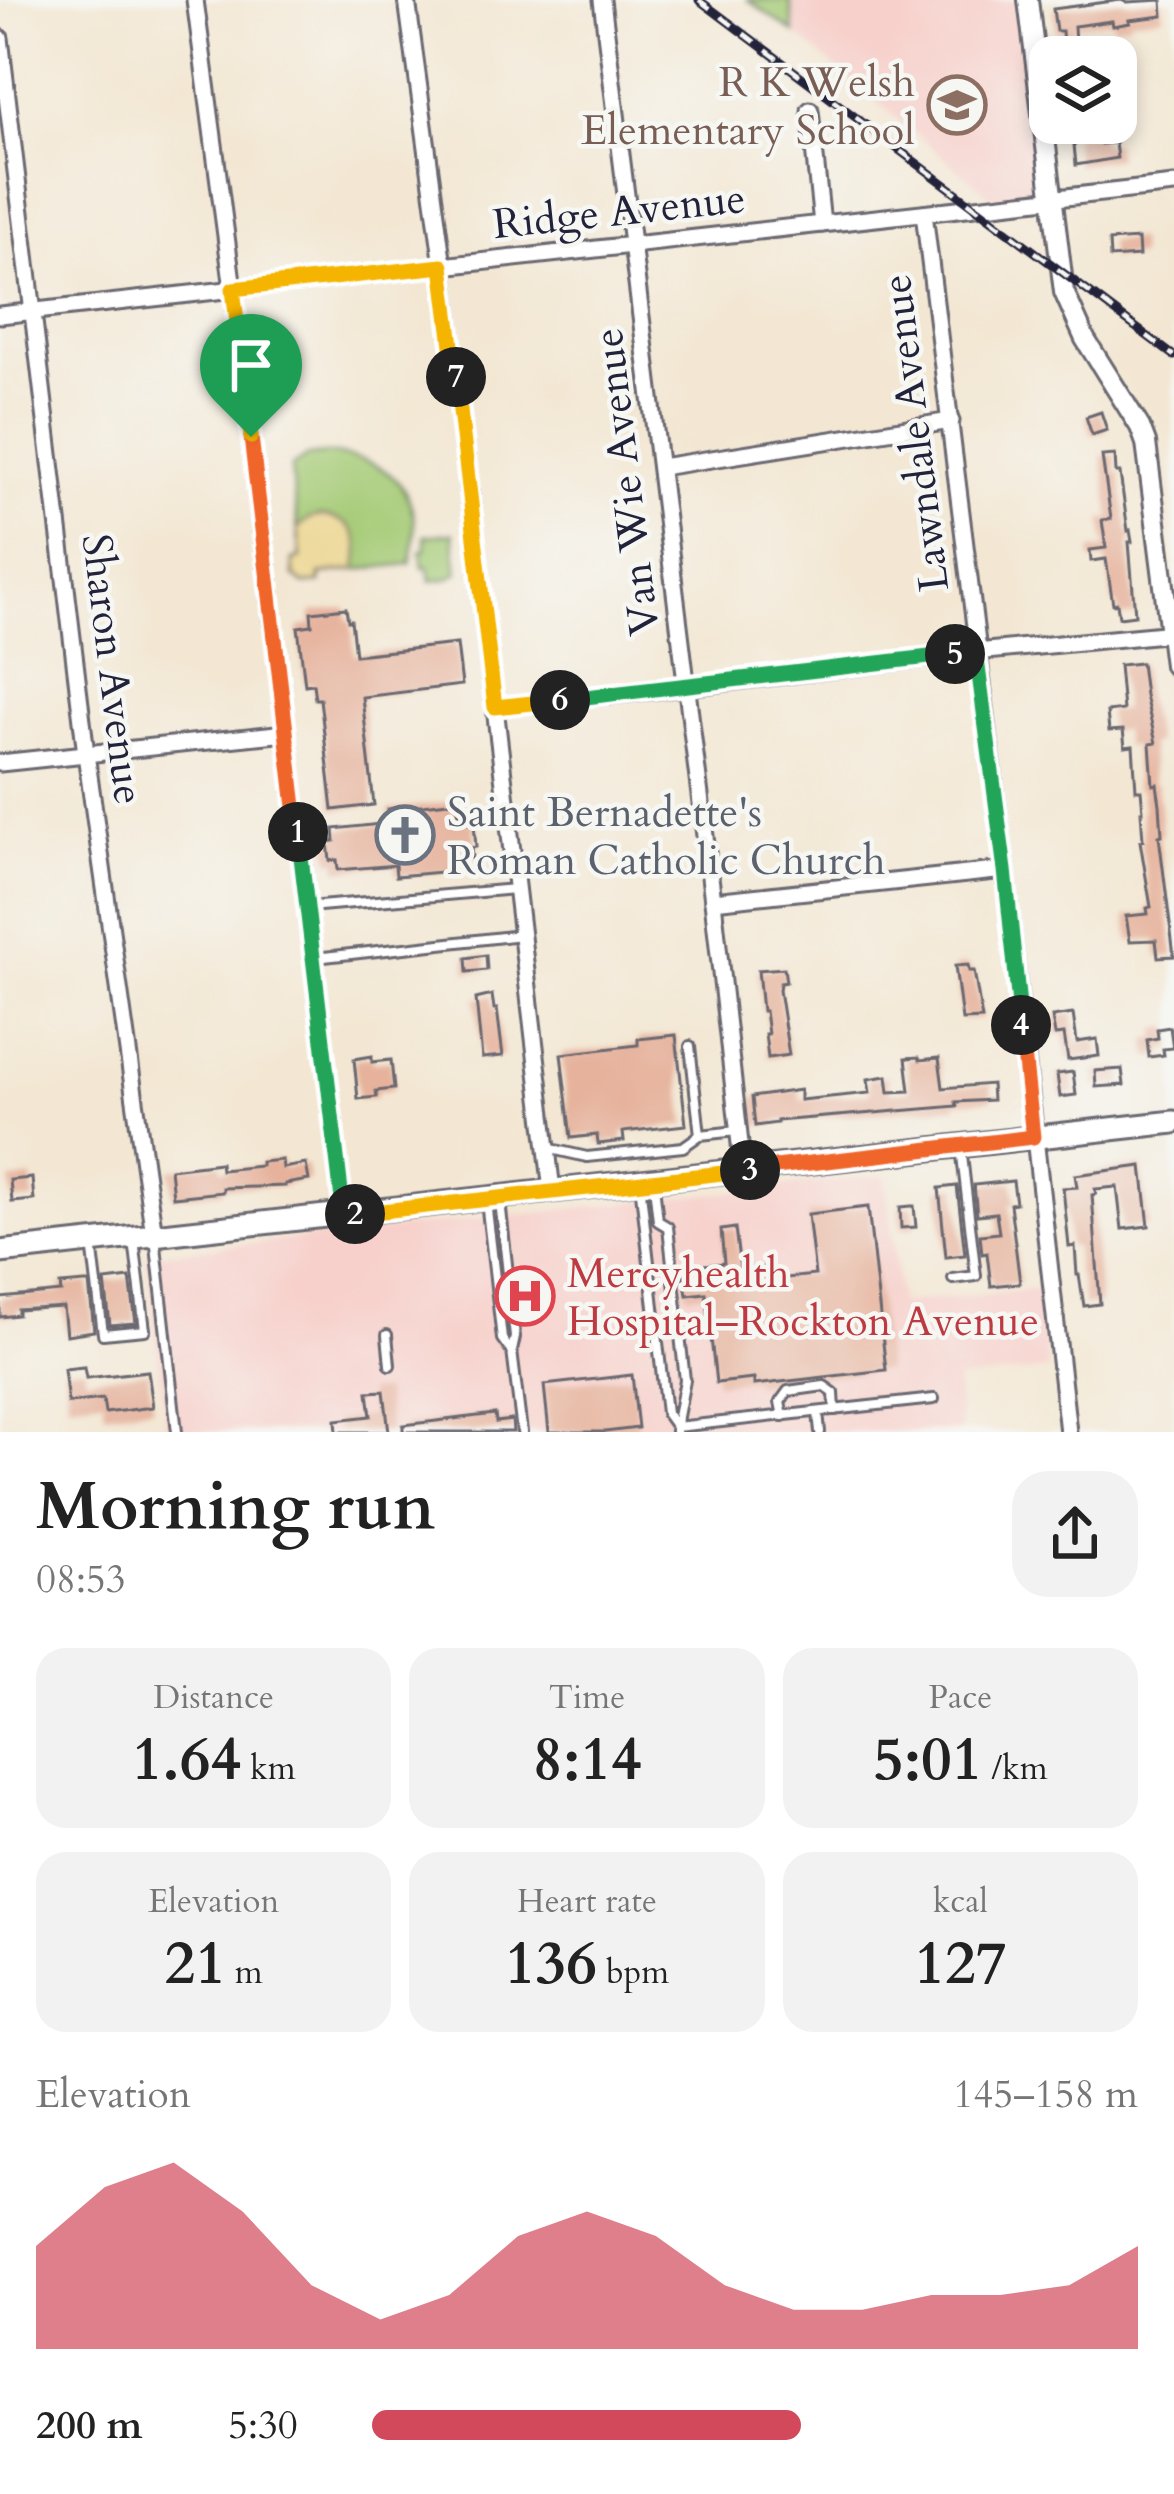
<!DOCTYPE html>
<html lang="en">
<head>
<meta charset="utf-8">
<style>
	body { margin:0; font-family:Cardo,serif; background:#f2f2f2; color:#222; height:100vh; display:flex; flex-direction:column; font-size:45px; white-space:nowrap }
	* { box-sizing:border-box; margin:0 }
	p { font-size:39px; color:#767676 }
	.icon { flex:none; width:66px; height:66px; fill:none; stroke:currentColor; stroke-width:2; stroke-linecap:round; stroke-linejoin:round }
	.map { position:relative; height:1432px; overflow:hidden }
	.side { display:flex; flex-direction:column; background:#fff; flex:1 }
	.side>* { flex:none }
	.buttons { position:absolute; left:1029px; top:36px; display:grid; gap:24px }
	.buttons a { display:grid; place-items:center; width:108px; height:108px; border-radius:24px; background:#fff; box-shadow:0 6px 18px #0003; font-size:60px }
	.pin { position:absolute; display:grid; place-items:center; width:102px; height:102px; color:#fff; margin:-123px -51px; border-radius:50% 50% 50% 0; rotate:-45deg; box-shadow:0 0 12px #0007 }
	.pin .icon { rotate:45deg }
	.km { position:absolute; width:60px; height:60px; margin:-30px; border-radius:50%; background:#222; color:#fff; font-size:33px; line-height:60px; text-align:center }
	.round { display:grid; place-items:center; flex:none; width:126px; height:126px; border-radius:36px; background:#f2f2f2 }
	.summary { display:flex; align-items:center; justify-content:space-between; height:204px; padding:0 36px }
	h1 { font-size:66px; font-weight:800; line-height:90px }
	.metrics { display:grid; grid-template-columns:repeat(3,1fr); gap:18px; height:204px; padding:12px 36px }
	.metrics div { display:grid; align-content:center; border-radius:30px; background:#f2f2f2; text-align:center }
	.metrics b { font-size:60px; font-weight:800 }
	.metrics small { font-size:33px; font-weight:400 }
	.metrics p { font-size:33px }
	.chart { height:336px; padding:24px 36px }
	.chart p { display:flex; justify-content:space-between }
	.chart svg { width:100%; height:216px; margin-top:12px; fill:#d1495b; opacity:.7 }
	ul { padding:0 36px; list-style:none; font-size:39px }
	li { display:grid; grid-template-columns:192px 144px 1fr; align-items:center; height:90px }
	li i { height:30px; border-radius:15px; background:#d1495b }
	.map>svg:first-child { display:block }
	.built { fill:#f7d0cb }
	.green { fill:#a4ca74; stroke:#637658; stroke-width:3 }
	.sand { fill:#eeda9e; stroke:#887e6c; stroke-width:3 }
	.building { fill:#e6b29c }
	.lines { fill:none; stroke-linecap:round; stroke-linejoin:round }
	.service-casing { stroke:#6b6770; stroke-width:14 }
	.minor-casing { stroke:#6b6770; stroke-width:21 }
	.tertiary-casing { stroke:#6b6770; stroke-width:24 }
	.secondary-casing { stroke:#6b6770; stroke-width:27 }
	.service { stroke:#fff; stroke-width:8 }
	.minor { stroke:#fff; stroke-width:15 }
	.tertiary { stroke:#fff; stroke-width:18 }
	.secondary { stroke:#fff; stroke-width:21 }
	.rail-casing { stroke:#22223b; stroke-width:9 }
	.rail { stroke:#f6f6f2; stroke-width:4.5; stroke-dasharray:14; stroke-linecap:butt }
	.split-1-casing { stroke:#fff; stroke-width:24 }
	.split-2-casing { stroke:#fff; stroke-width:24 }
	.split-3-casing { stroke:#fff; stroke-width:24 }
	.split-4-casing { stroke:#fff; stroke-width:24 }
	.split-5-casing { stroke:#fff; stroke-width:24 }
	.split-6-casing { stroke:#fff; stroke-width:24 }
	.split-7-casing { stroke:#fff; stroke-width:24 }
	.split-8-casing { stroke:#fff; stroke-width:24 }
	.split-1 { stroke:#f0652b; stroke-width:15 }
	.split-2 { stroke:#22a559; stroke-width:15 }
	.split-3 { stroke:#f5b400; stroke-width:15 }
	.split-4 { stroke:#f0652b; stroke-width:15 }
	.split-5 { stroke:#22a559; stroke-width:15 }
	.split-6 { stroke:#22a559; stroke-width:15 }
	.split-7 { stroke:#f5b400; stroke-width:15 }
	.split-8 { stroke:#f5b400; stroke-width:15 }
	.labels { text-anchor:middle; stroke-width:9; stroke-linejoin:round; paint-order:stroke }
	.education-label { font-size:42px; fill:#785e54; stroke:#f6f6f2; text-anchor:end }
	.street-label { font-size:42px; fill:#22223b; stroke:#f6f6f2 }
	.worship-label { font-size:42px; fill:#5b616d; stroke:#f6f6f2; text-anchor:start }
	.health-label { font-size:42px; fill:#be3a42; stroke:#f6f6f2; text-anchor:start }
</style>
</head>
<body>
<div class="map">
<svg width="1174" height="1432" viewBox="0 0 1174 1432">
	<rect width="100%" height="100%" fill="#f6f6f2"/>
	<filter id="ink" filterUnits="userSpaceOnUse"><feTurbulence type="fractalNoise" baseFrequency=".00833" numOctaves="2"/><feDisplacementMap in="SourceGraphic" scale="24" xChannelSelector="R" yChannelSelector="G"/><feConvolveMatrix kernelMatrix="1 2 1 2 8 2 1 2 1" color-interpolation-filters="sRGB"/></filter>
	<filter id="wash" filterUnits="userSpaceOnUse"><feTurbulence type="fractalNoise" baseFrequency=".004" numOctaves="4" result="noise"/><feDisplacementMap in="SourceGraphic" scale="48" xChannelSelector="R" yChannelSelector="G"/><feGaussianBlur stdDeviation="2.7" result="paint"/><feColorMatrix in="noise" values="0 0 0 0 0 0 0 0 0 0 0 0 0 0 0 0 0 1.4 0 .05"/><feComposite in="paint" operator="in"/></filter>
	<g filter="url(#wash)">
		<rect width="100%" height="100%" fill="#f3e7d3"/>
		<!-- built -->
		<g class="built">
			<polygon points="790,0 1021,0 1042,176 1037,190 1032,193 993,198 794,33"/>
			<polygon points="885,1175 900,1303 1040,1289 1048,1370 956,1380 961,1432 167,1432 146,1255"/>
		</g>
		<!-- green -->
		<g class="green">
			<polygon points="748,0 790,0 794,33"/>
			<path d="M327,454C396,459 426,495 410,564L321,574L320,583L304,584L294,576L293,560L301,558L291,467L308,456Z"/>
			<polygon points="453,533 458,573 447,579 431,581 429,567 423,567 421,551 426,550 425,536"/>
		</g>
		<!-- sand -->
		<path class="sand" d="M319,516C352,517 365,540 356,570L320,574V583L304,584L294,576L293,560L301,558L298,528L308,519Z"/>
		<g id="blocks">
			<!-- building -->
			<g class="building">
				<polygon points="1121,0 1127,2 1162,0 1163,16 1129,20 1130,23 1113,26 1112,21 1074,26 1075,45 1063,46 1062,31 1056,31 1053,9"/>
				<polygon points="1100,133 1101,144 1115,143 1117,158 1076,165 1073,135"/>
				<polygon points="1138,239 1139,256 1110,258 1109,241"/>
				<polygon points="1101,412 1107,430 1092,435 1086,417"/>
				<polygon points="1115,455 1116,473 1120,473 1128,531 1130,530 1132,542 1129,542 1135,615 1119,617 1117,603 1113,604 1106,559 1091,561 1090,550 1106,548 1102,520 1111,519 1102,456"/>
				<polygon points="346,608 348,621 351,620 355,655 457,644 462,685 362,697 374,805 333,810 320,699 315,699 313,684 305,685 298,627 312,625 311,612"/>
				<polygon points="1141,663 1145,695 1156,743 1150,744 1153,785 1157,784 1160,805 1162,835 1159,836 1174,956 1158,957 1156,940 1130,941 1126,916 1148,914 1147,908 1151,907 1140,841 1143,840 1141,811 1143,811 1141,790 1136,790 1133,746 1125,747 1123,730 1109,731 1107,712 1123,710 1119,665"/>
				<polygon points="457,801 459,814 467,813 469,824 474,823 476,847 471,848 472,858 463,859 464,870 396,876 395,865 338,870 337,860 330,861 328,842 335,841 334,829 390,823 388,809"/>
				<polygon points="486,955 487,970 467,972 466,958"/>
				<polygon points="968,965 969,971 974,971 982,1019 962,1020 955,966"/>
				<polygon points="784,968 786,982 780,983 779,990 789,1055 768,1058 765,1034 768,1034 765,1011 762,1011 758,970"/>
				<polygon points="492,995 494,1009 497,1009 503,1056 482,1058 476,999"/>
				<polygon points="1073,1014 1077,1042 1097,1039 1099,1056 1068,1060 1064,1034 1055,1035 1052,1017"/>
				<polygon points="1170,1027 1173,1048 1163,1049 1164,1055 1149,1057 1147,1040 1158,1038 1157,1029"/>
				<polygon points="676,1035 686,1125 623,1132 624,1141 598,1144 597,1135 571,1138 561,1054 638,1045 638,1039"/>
				<polygon points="372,1056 372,1062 391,1060 394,1089 376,1091 377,1097 358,1099 354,1059"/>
				<polygon points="919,1057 920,1060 939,1058 943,1088 991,1084 992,1100 956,1102 957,1106 934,1108 777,1121 777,1123 755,1126 752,1097 800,1090 800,1100 870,1093 868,1079 887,1076 889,1092 910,1091 906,1058"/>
				<polygon points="1122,1069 1124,1085 1096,1087 1095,1071"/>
				<polygon points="1073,1072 1076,1095 1060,1097 1057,1074"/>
				<polygon points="282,1160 283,1168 306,1164 309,1180 285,1184 285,1186 223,1188 223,1192 173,1197 170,1169 220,1163 221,1170 261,1166 261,1162"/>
				<polygon points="1142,1166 1149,1226 1122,1229 1117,1187 1095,1189 1096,1194 1092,1195 1100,1304 1084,1306 1079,1275 1077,1275 1075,1246 1069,1247 1063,1188 1077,1187 1075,1175"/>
				<polygon points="32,1178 34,1200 12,1202 10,1180"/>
				<polygon points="1013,1181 1016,1203 1010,1204 1020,1283 991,1286 987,1253 982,1254 980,1235 999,1233 996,1213 977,1215 974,1185"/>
				<polygon points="957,1186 965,1255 946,1257 939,1188"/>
				<polygon points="911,1206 914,1206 916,1227 901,1228 900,1207"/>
				<polygon points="868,1207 886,1370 754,1385 754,1379 716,1383 706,1293 687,1295 684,1275 703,1273 702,1265 724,1263 721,1230 735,1228 740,1269 765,1267 767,1280 815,1275 808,1214"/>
				<polygon points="130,1278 136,1323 110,1325 105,1281"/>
				<polygon points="85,1283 89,1283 94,1331 66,1335 63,1307 18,1310 18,1315 0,1317 0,1298 61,1292 60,1285"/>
				<polygon points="84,1367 86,1378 148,1371 153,1407 105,1413 103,1399 68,1403 64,1369"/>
				<polygon points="632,1375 638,1428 605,1432 549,1432 544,1385"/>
				<polygon points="384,1391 389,1432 337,1432 336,1420 371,1416 368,1392"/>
				<polygon points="495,1414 496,1422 512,1420 513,1432 403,1432 403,1425"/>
			</g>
		</g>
	</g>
	<g filter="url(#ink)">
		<use href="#blocks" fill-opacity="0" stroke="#6b6770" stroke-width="3"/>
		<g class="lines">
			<!-- service casing -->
			<g class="service-casing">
				<g id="service">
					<polyline points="308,907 515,889"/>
					<polyline points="315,958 521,935"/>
					<polyline points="690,1046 700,1135"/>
					<polyline points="547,1148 587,1157 683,1147 700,1135 737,1131"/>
					<polyline points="640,1183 666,1413 676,1427"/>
					<polyline points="654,1185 658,1221 668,1227 685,1380 676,1427"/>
					<polyline points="486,1201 502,1339 510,1350"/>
					<polyline points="500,1201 515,1337 512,1351 522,1432"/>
					<polyline points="155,1237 177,1432"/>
					<polyline points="92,1243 103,1334 145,1330 134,1240"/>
					<polyline points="953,1279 976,1276 961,1147"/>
					<polyline points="387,1335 390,1365"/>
					<polyline points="818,1412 820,1432"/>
					<polyline points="783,1416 780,1402 788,1391 824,1386 834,1393 835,1410"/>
					<polyline points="676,1432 676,1427 934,1399"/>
				</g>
			</g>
			<!-- minor casing -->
			<g class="minor-casing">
				<g id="minor">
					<polyline points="195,0 233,289 344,1216"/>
					<polyline points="407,0 443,266 552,1191"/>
					<polyline points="602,0 713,901 743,1171"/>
					<polyline points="0,38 86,754 154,1235"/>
					<polyline points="810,110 822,224"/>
					<polyline points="924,213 1005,870 1068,1432"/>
					<polyline points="0,315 1174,185"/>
					<polyline points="661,467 951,421"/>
					<polyline points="495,707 686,687 976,652 1174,633"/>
					<polyline points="0,763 286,733"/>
					<polyline points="713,901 1005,870"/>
				</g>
			</g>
			<!-- tertiary casing -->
			<g class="tertiary-casing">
				<polyline id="tertiary" points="1028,0 1064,292 1085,339 1140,427 1146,443 1174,665"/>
			</g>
			<!-- secondary casing -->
			<g class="secondary-casing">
				<polyline id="secondary" points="0,1252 1174,1122"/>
			</g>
			<!-- service -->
			<use href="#service" class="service"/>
			<!-- minor -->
			<use href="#minor" class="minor"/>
			<!-- tertiary -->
			<use href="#tertiary" class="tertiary"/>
			<!-- secondary -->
			<use href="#secondary" class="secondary"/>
			<!-- rail casing -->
			<g class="rail-casing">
				<polyline id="rail" points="699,0 1174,356"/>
			</g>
			<!-- rail -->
			<use href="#rail" class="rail"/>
		</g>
	</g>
	<g class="lines" filter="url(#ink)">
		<!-- split-1 casing -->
		<g class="split-1-casing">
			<polyline id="split-1" points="251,437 298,832"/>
		</g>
		<!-- split-2 casing -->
		<g class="split-2-casing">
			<polyline id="split-2" points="298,832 344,1216 355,1214"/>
		</g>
		<!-- split-3 casing -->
		<g class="split-3-casing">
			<polyline id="split-3" points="355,1214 750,1170"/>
		</g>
		<!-- split-4 casing -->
		<g class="split-4-casing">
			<polyline id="split-4" points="750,1170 1033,1137 1021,1025"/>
		</g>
		<!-- split-5 casing -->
		<g class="split-5-casing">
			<polyline id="split-5" points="955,654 976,652 1005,870 1021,1025"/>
		</g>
		<!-- split-6 casing -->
		<g class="split-6-casing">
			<polyline id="split-6" points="560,700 955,654"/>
		</g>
		<!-- split-7 casing -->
		<g class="split-7-casing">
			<polyline id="split-7" points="456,377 495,707 560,700"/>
		</g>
		<!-- split-8 casing -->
		<g class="split-8-casing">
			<polyline id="split-8" points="251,437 233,289 442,266 456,377"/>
		</g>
		<!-- split-1 -->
		<use href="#split-1" class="split-1"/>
		<!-- split-2 -->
		<use href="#split-2" class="split-2"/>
		<!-- split-3 -->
		<use href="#split-3" class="split-3"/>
		<!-- split-4 -->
		<use href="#split-4" class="split-4"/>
		<!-- split-5 -->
		<use href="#split-5" class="split-5"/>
		<!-- split-6 -->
		<use href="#split-6" class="split-6"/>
		<!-- split-7 -->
		<use href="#split-7" class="split-7"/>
		<!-- split-8 -->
		<use href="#split-8" class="split-8"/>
	</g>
	<!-- icons -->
	<defs>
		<g id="school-ring" transform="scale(3)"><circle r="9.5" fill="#f6f6f2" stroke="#8d6e63" stroke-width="1.5"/><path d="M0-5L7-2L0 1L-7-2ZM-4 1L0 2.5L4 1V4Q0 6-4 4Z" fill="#8d6e63"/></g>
		<g id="church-ring" transform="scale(3)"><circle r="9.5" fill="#f6f6f2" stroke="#6b7280" stroke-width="1.5"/><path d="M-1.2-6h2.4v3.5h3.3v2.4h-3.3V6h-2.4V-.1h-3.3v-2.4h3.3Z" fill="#6b7280"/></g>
		<g id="hospital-ring" transform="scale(3)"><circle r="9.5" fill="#f6f6f2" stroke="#e0444e" stroke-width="1.5"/><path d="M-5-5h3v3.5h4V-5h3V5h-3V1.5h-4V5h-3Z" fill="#e0444e"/></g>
	</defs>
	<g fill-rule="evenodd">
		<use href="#school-ring" x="957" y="105"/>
		<use href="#church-ring" x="405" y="835"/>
		<use href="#hospital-ring" x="525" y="1296"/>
	</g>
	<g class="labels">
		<!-- education labels -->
		<g class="education-label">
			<text x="915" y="96">R K Welsh<tspan x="915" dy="48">Elementary School</tspan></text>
		</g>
		<!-- street labels -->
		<g class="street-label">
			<text transform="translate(619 210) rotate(-6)" y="15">Ridge Avenue</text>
			<text transform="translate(914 433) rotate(-97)" y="15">Lawndale Avenue</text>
			<text transform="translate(625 482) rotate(-97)" y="15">Van Wie Avenue</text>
			<text transform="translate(114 669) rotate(83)" y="15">Sharon Avenue</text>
		</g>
		<!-- worship labels -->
		<g class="worship-label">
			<text x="447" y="826">Saint Bernadette's<tspan x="447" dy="48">Roman Catholic Church</tspan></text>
		</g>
		<!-- health labels -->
		<g class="health-label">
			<text x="567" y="1287">Mercyhealth<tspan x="567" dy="48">Hospital–Rockton Avenue</tspan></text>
		</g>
	</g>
</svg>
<div class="buttons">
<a><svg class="icon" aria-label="layers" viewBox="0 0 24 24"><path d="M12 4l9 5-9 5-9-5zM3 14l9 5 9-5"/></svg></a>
</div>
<div class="pin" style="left:251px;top:437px;background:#1e9e55"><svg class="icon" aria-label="arrive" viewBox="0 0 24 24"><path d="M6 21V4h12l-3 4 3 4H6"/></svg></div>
<b class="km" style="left:298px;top:832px">1</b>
<b class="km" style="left:355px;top:1214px">2</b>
<b class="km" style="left:750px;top:1170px">3</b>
<b class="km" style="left:1021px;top:1025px">4</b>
<b class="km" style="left:955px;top:654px">5</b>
<b class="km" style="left:560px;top:700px">6</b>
<b class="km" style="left:456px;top:377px">7</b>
</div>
<section class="side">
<div class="summary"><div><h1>Morning run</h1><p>08:53</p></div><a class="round"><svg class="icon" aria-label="share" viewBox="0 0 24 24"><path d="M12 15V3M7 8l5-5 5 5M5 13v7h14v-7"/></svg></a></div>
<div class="metrics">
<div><p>Distance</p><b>1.64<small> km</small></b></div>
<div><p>Time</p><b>8:14</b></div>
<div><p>Pace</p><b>5:01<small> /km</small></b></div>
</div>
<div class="metrics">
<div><p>Elevation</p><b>21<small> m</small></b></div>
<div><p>Heart rate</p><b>136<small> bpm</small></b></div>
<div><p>kcal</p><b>127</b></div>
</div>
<div class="chart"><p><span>Elevation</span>145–158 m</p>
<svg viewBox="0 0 160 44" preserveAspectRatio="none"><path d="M0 44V23L10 11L20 6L30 16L40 31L50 38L60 33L70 21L80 16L90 21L100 31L110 36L120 36L130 33L140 33L150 31L160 23V44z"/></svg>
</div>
<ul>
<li><b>200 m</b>5:30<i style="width:56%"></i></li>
</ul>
</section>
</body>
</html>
